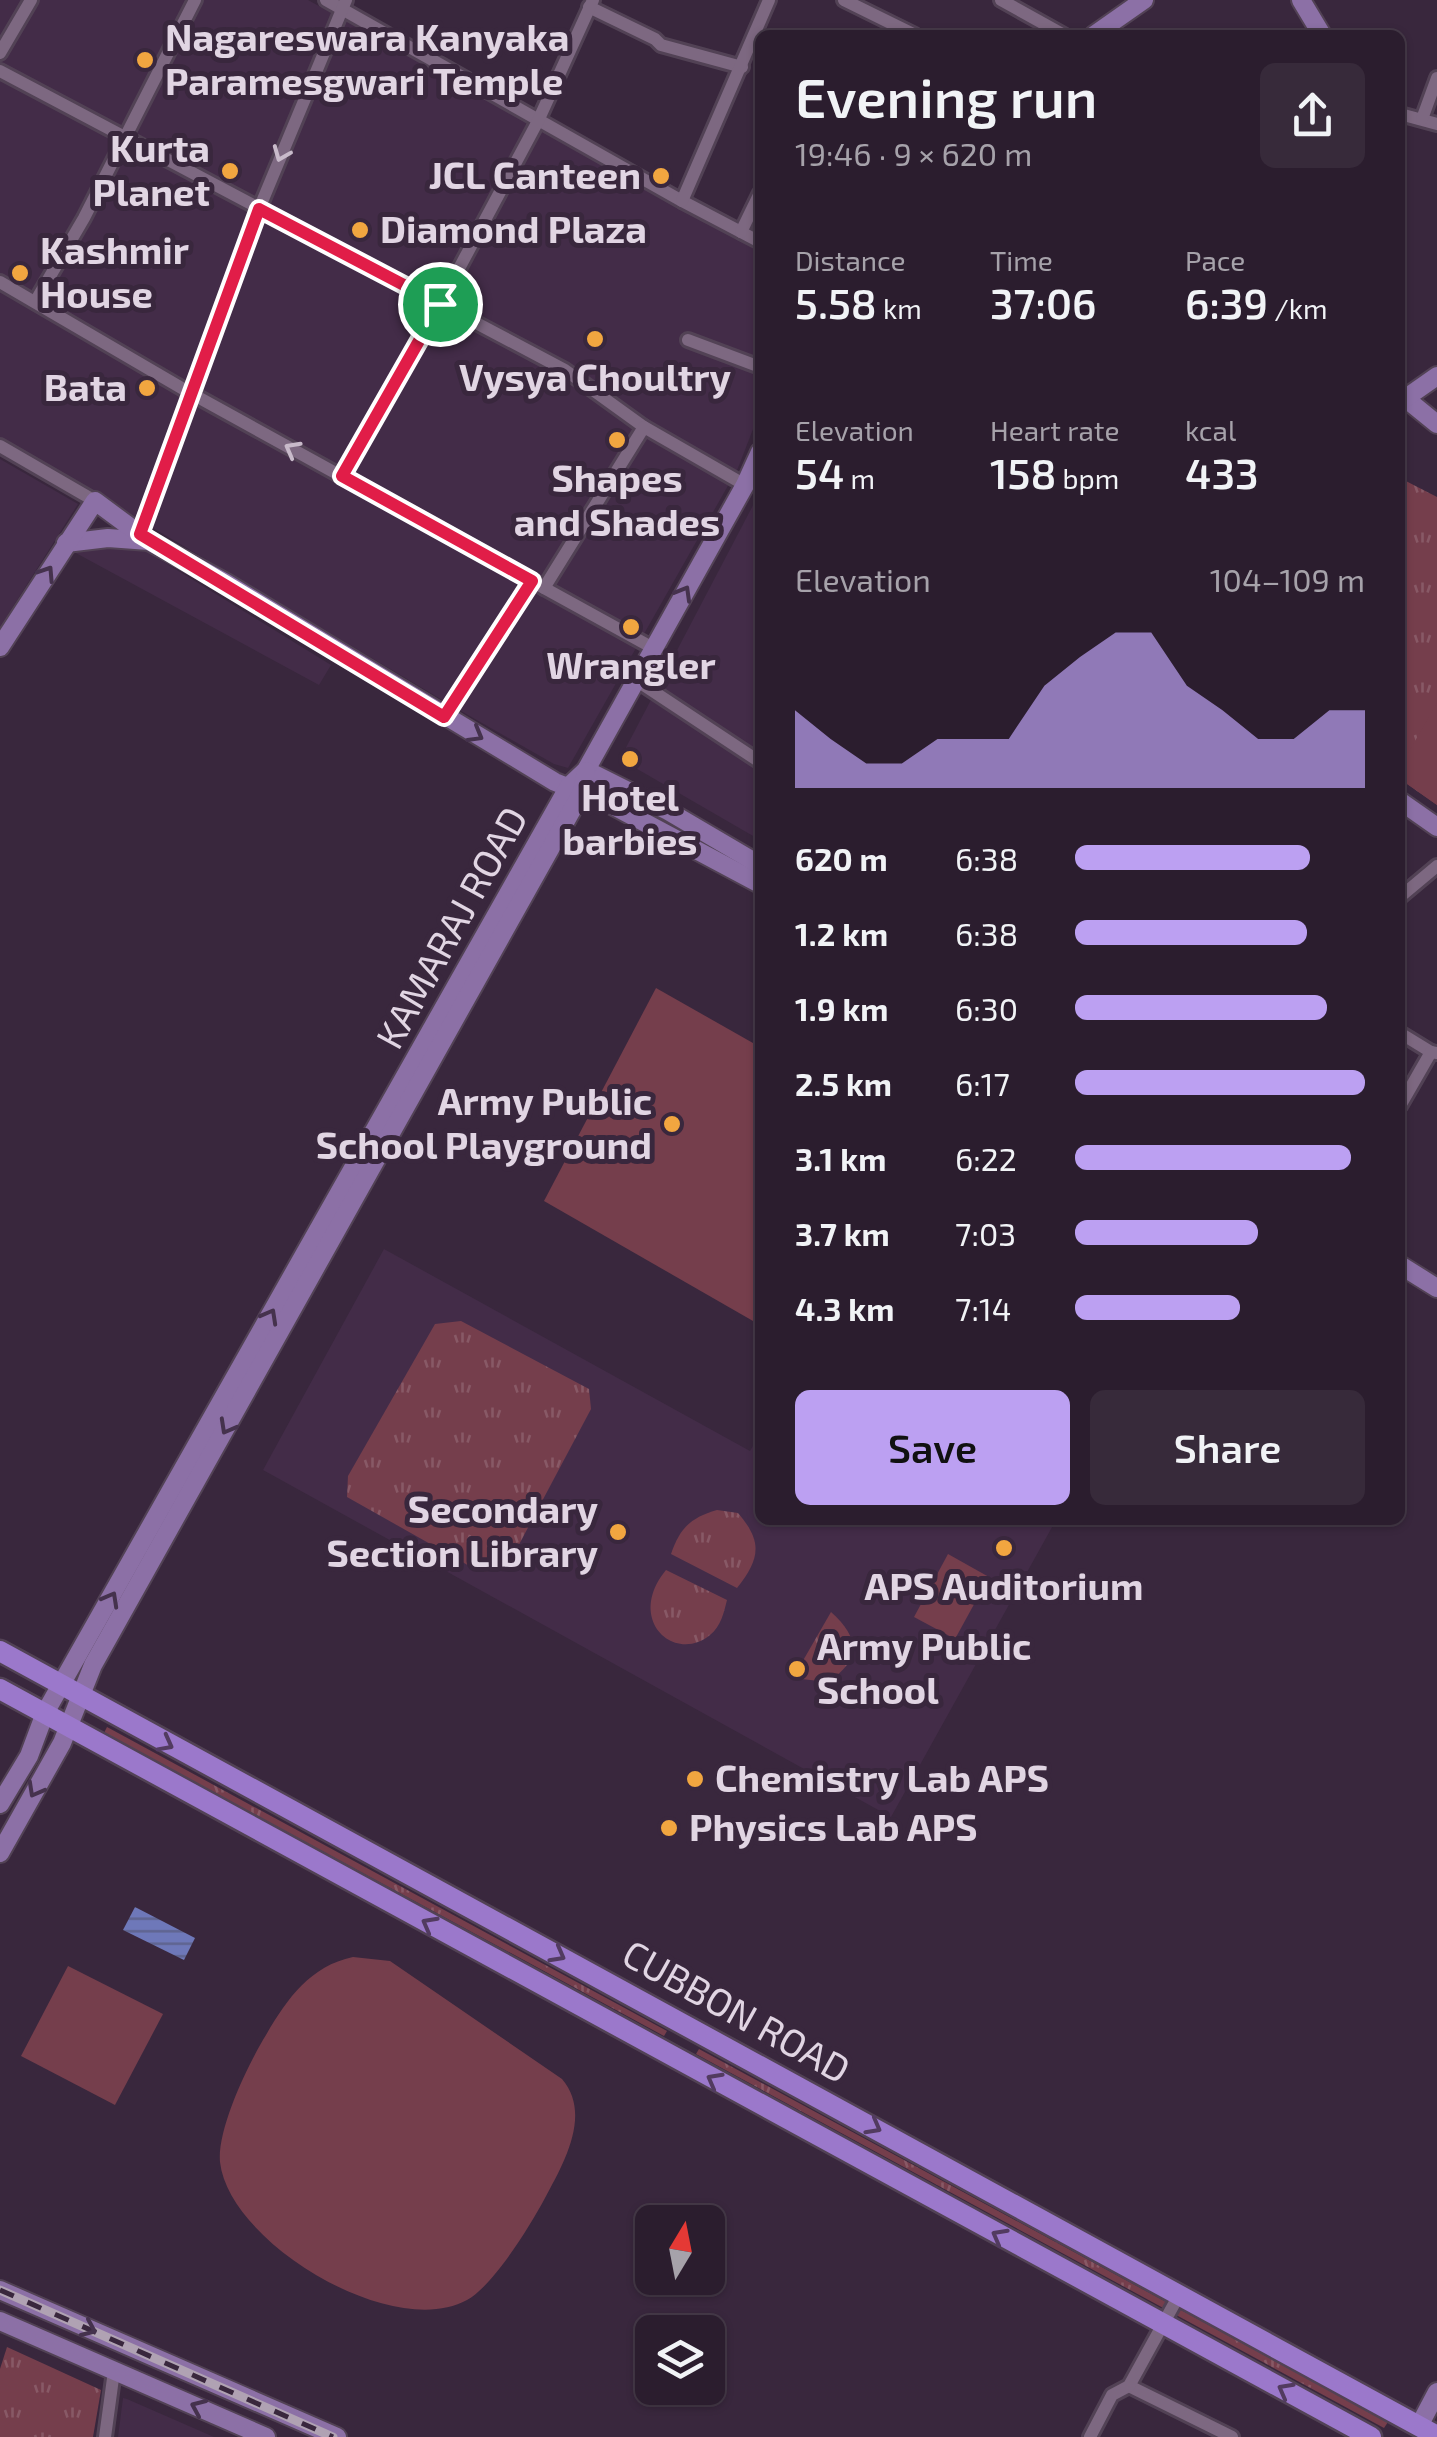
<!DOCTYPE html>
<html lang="en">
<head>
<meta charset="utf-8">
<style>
	body { margin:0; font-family:"Exo 2",sans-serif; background:#372a3a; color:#f1f3f6; height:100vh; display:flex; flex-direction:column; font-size:38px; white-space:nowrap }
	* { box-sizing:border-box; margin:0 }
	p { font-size:32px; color:#a6a2aa }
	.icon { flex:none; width:55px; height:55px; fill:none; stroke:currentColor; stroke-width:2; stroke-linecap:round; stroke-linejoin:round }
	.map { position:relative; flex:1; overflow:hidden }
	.panel { position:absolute; left:755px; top:30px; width:650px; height:1495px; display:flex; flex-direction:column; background:#2b1d2e; border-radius:15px; box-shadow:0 2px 8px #0004,0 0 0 2px #473b4a }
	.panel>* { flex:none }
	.needle { width:65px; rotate:10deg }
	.buttons { position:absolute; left:635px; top:2205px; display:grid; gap:20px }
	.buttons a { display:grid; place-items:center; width:90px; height:90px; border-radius:15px; background:#2b1d2e; box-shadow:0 2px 8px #0004,0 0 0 2px #473b4a; font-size:50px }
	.pin { position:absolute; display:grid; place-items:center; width:85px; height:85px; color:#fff; margin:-42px; border:5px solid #fff; border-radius:50%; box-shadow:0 2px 10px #0007 }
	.round { display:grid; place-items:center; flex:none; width:105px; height:105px; border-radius:15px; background:#372a3a }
	.summary { display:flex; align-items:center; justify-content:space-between; height:170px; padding:0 40px }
	h1 { font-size:55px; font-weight:600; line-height:75px }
	.figures { display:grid; grid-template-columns:repeat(3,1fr); gap:15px; height:170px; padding:10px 40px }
	.figures div { display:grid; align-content:center }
	.figures b { font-size:42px; font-weight:600 }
	.figures small { font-size:28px; font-weight:400 }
	.figures p { font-size:28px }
	.chart { height:280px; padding:20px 40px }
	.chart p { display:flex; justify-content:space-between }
	.chart svg { width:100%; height:180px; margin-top:10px; fill:#bca0f2; opacity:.7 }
	.button { display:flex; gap:20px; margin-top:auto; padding:20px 40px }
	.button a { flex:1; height:115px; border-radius:15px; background:#bca0f2; color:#111; font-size:40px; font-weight:600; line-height:115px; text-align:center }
	.button a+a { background:#372a3a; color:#f1f3f6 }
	ul { padding:0 40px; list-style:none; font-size:32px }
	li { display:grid; grid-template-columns:160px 120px 1fr; align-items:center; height:75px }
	li i { height:25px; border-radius:12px; background:#bca0f2 }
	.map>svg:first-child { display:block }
	.built { fill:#432c48 }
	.grass { fill:url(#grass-tufts) }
	.pitch { fill:#753e4c }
	.water { fill:url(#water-rules) }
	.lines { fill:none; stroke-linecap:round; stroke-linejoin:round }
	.street-casing { stroke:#524255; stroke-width:18 }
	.secondary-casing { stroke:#524255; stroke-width:22 }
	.primary-casing { stroke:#524255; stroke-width:25 }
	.street { stroke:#7d6881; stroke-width:12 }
	.secondary { stroke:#8c70a6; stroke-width:18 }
	.primary { stroke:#9b78cb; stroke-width:20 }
	.rail-casing { stroke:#b0a2b3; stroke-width:9 }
	.rail { stroke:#39273d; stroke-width:5; stroke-dasharray:15; stroke-linecap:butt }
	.oneway { stroke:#c8baca }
	.oneway2 { stroke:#45324d }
	.oneway3 { stroke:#523b60 }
	.route-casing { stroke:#fff; stroke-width:20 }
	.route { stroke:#e11d48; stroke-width:12 }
	.poi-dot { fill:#f1a640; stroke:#39273d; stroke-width:4 }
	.labels { text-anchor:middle; stroke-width:10; stroke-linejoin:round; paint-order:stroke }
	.poi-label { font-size:38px; font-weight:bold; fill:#e1d5e3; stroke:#39273d; text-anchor:start }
	.street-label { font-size:38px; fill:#e1d5e3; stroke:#39273d }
</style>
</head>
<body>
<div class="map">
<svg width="1437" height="2437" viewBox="0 0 1437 2437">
	<defs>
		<pattern id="grass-tufts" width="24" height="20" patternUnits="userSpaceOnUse" patternTransform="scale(2.5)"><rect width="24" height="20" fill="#753e4c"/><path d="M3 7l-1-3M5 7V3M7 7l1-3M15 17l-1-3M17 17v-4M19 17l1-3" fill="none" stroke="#885966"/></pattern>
		<pattern id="water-rules" width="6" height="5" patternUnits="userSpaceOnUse" patternTransform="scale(2.5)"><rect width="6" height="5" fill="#6e78b9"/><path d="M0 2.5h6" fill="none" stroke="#5f6490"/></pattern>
	</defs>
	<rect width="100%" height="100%" fill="#39273d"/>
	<!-- built -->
	<g class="built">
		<polygon points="0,0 308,0 760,252 760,411 738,468 568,768 554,764 454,707 0,437"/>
		<polygon points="0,459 78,504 0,627"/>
		<polygon points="760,492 760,840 620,759"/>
		<polygon points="110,545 138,546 331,665 319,685 74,552"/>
		<polygon points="384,1249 750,1451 760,1434 760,1520 1056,1520 891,1817 263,1470"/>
		<polygon points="123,2398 127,2399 214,2437 118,2437"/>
	</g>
	<!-- grass -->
	<g class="grass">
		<polygon points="1400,478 1437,497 1437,805 1400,779"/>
		<polygon points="461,1321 589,1389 591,1409 506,1569 480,1572 347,1497 348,1476 435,1324"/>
		<path d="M717,1510L738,1513C763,1542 760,1559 737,1588L671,1554C680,1528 690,1518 717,1510Z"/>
		<path d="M666,1570L727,1600C724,1612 721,1626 710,1635C675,1664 625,1620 666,1570Z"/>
		<path d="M831,1612C860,1638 861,1660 828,1682L793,1678Z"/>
		<polygon points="107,1727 667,2031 664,2036 104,1733"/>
		<polygon points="699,2049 1388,2422 1384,2428 696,2054"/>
		<polygon points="7,2347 101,2390 93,2437 0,2437 0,2369"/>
	</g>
	<!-- pitch -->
	<g class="pitch">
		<polygon points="1437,703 1437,805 1400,779 1400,767"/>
		<polygon points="656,988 760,1047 760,1325 544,1201"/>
		<polygon points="948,1554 989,1577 955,1639 914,1617"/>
		<path d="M353,1957L390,1961L562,2079C592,2114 564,2163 545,2198C530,2226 494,2285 467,2300C393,2341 229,2243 220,2162C217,2129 248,2064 266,2035C287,1999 310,1966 353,1957Z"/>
		<polygon points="68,1966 163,2014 115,2105 21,2056"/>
	</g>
	<!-- water -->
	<polygon class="water" points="135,1907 195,1938 184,1960 123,1930"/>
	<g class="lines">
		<!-- street casing -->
		<g class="street-casing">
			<g id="street">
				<polyline points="326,0 682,201 760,242"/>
				<polyline points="844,0 915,35"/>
				<polyline points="1001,0 1064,35"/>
				<polyline points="589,7 655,39 661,45 742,67"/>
				<polyline points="0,53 31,0"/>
				<polyline points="0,71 565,370 644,427 745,485"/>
				<polyline points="1400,114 1437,124"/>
				<polyline points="1422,119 1437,78"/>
				<polyline points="682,201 769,0"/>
				<polyline points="741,232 760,193"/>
				<polyline points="0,282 185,390 653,648"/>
				<polyline points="35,302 84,218 195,0"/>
				<polyline points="688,340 760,367"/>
				<polyline points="0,446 95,501"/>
				<polyline points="342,476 440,304 538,121 593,0"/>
				<polyline points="140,534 259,209 346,0"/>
				<polyline points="544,588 644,427"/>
				<polyline points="636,680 760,762"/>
				<polyline points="445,717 532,581"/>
				<polyline points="1400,897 1437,866"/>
				<polyline points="1400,1033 1431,1052"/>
				<polyline points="1400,1106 1431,1052 1437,1053"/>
				<polyline points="1129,2386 1232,2437"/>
				<polyline points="105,2437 114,2371"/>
				<polyline points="1090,2437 1112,2395 1129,2386 1179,2295"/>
			</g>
		</g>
		<!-- secondary casing -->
		<g class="secondary-casing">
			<g id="secondary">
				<polyline points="1301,0 1322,35"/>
				<polyline points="1094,35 1144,0"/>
				<polyline points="1405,398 1437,424"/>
				<polyline points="1400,402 1437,376"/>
				<polyline points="66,543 108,538 149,541"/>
				<polyline points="0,647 95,501 149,541 226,583 555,782 610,804 760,884"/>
				<polyline points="586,770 668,811 760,865"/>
				<polyline points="1400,801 1437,827"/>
				<polyline points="1400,1265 1437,1288"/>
				<polyline points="0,1804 29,1756 45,1713 569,786 586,770 745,485 760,452"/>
				<polyline points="0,1853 62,1743 93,1665 582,792 586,771"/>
				<polyline points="0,2290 337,2437"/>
				<polyline points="0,2321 266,2437"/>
				<polyline points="1419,2426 1437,2392"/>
			</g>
		</g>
		<!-- primary casing -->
		<g class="primary-casing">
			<g id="primary">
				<polyline points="0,1651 1437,2436"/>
				<polyline points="0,1689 1371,2437"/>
			</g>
		</g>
		<!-- street -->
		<use href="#street" class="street"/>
		<!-- secondary -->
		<use href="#secondary" class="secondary"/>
		<!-- primary -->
		<use href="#primary" class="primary"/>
		<!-- rail casing -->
		<g class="rail-casing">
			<polyline id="rail" points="0,2290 333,2437"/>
		</g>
		<!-- rail -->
		<use href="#rail" class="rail"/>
	</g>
	<!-- one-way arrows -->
	<defs><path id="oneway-chevron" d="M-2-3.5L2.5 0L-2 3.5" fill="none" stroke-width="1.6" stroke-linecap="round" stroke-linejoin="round" transform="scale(2.5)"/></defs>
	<g class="oneway">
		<use href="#oneway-chevron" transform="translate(281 154) rotate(112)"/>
		<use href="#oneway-chevron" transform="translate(292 449) rotate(-151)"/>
	</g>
	<g class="oneway2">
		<use href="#oneway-chevron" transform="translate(47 573) rotate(-57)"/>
		<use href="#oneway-chevron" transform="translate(684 593) rotate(-60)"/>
		<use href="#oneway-chevron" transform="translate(476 735) rotate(30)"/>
		<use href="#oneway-chevron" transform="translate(270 1316) rotate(-61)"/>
		<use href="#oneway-chevron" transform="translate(227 1427) rotate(119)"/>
		<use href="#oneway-chevron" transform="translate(111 1599) rotate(-61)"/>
		<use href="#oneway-chevron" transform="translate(35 1790) rotate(119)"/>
		<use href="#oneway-chevron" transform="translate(89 2329) rotate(24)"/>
		<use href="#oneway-chevron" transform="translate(198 2407) rotate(-156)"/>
	</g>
	<g class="oneway3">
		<use href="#oneway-chevron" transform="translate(166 1744) rotate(28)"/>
		<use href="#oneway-chevron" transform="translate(429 1924) rotate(-151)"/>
		<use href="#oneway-chevron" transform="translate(558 1955) rotate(29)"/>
		<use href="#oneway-chevron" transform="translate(714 2080) rotate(-151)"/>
		<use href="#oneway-chevron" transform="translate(874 2127) rotate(29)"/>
		<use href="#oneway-chevron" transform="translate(999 2236) rotate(-151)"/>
		<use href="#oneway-chevron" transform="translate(1285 2390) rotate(-151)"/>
	</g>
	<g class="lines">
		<!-- route casing -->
		<g class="route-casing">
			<polygon id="route" points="259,209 440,304 342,476 532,581 444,717 140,534"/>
		</g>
		<!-- route -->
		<use href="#route" class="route"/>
	</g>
	<!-- markers -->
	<g class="poi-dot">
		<circle cx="145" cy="60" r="10"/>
		<circle cx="230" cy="171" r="10"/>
		<circle cx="661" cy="176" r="10"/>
		<circle cx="360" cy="230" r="10"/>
		<circle cx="20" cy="273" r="10"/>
		<circle cx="595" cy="339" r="10"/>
		<circle cx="147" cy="388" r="10"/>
		<circle cx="617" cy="440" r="10"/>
		<circle cx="631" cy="627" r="10"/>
		<circle cx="630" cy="759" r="10"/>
		<circle cx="672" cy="1124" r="10"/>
		<circle cx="618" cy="1532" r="10"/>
		<circle cx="1004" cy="1548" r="10"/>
		<circle cx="797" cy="1669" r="10"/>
		<circle cx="695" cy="1779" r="10"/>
		<circle cx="669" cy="1828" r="10"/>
	</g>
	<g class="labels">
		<!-- poi labels -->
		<g class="poi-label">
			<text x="165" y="51">Nagareswara Kanyaka<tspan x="165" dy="44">Paramesgwari Temple</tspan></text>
			<text x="210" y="162" text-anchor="end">Kurta<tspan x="210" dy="44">Planet</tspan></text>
			<text x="641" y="189" text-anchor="end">JCL Canteen</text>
			<text x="380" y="243">Diamond Plaza</text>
			<text x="40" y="264">Kashmir<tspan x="40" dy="44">House</tspan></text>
			<text x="595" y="391" text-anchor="middle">Vysya Choultry</text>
			<text x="127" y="401" text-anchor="end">Bata</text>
			<text x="617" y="492" text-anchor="middle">Shapes<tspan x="617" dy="44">and Shades</tspan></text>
			<text x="631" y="679" text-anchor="middle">Wrangler</text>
			<text x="630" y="811" text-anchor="middle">Hotel<tspan x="630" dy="44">barbies</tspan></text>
			<text x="652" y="1115" text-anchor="end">Army Public<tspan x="652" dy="44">School Playground</tspan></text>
			<text x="598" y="1523" text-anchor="end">Secondary<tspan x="598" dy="44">Section Library</tspan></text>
			<text x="1004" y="1600" text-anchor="middle">APS Auditorium</text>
			<text x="817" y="1660">Army Public<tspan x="817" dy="44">School</tspan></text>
			<text x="715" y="1792">Chemistry Lab APS</text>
			<text x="689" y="1841">Physics Lab APS</text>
		</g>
		<!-- street labels -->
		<g class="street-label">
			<text transform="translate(452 928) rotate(-61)" y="13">KAMARAJ ROAD</text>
			<text transform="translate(736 2012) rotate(29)" y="13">CUBBON ROAD</text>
		</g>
	</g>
</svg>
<div class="buttons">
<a><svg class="needle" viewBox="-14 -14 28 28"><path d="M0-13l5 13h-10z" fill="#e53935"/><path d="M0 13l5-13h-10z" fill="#a6a2aa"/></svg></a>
<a><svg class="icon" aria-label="layers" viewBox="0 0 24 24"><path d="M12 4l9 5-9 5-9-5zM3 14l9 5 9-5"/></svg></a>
</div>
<div class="pin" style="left:440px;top:304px;background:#1e9e55"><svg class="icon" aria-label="arrive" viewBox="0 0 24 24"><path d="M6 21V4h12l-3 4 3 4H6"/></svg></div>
<section class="panel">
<div class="summary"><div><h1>Evening run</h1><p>19:46 · 9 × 620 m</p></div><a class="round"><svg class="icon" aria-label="share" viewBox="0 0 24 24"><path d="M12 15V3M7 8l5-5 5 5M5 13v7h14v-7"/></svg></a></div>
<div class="figures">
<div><p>Distance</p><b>5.58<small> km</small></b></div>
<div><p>Time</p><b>37:06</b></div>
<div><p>Pace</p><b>6:39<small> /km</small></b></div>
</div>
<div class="figures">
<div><p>Elevation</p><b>54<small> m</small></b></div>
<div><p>Heart rate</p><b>158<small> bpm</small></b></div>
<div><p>kcal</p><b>433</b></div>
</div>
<div class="chart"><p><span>Elevation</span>104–109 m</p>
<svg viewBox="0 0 160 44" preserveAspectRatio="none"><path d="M0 44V25L10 32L20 38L30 38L40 32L50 32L60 32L70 19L80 12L90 6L100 6L110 19L120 25L130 32L140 32L150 25L160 25V44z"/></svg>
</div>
<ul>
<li><b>620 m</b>6:38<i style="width:81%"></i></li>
<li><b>1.2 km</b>6:38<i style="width:80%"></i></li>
<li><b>1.9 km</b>6:30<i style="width:87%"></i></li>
<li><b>2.5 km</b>6:17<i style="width:100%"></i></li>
<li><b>3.1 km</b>6:22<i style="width:95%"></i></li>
<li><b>3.7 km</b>7:03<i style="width:63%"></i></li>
<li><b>4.3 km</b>7:14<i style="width:57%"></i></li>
</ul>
<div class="button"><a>Save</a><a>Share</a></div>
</section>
</div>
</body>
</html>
